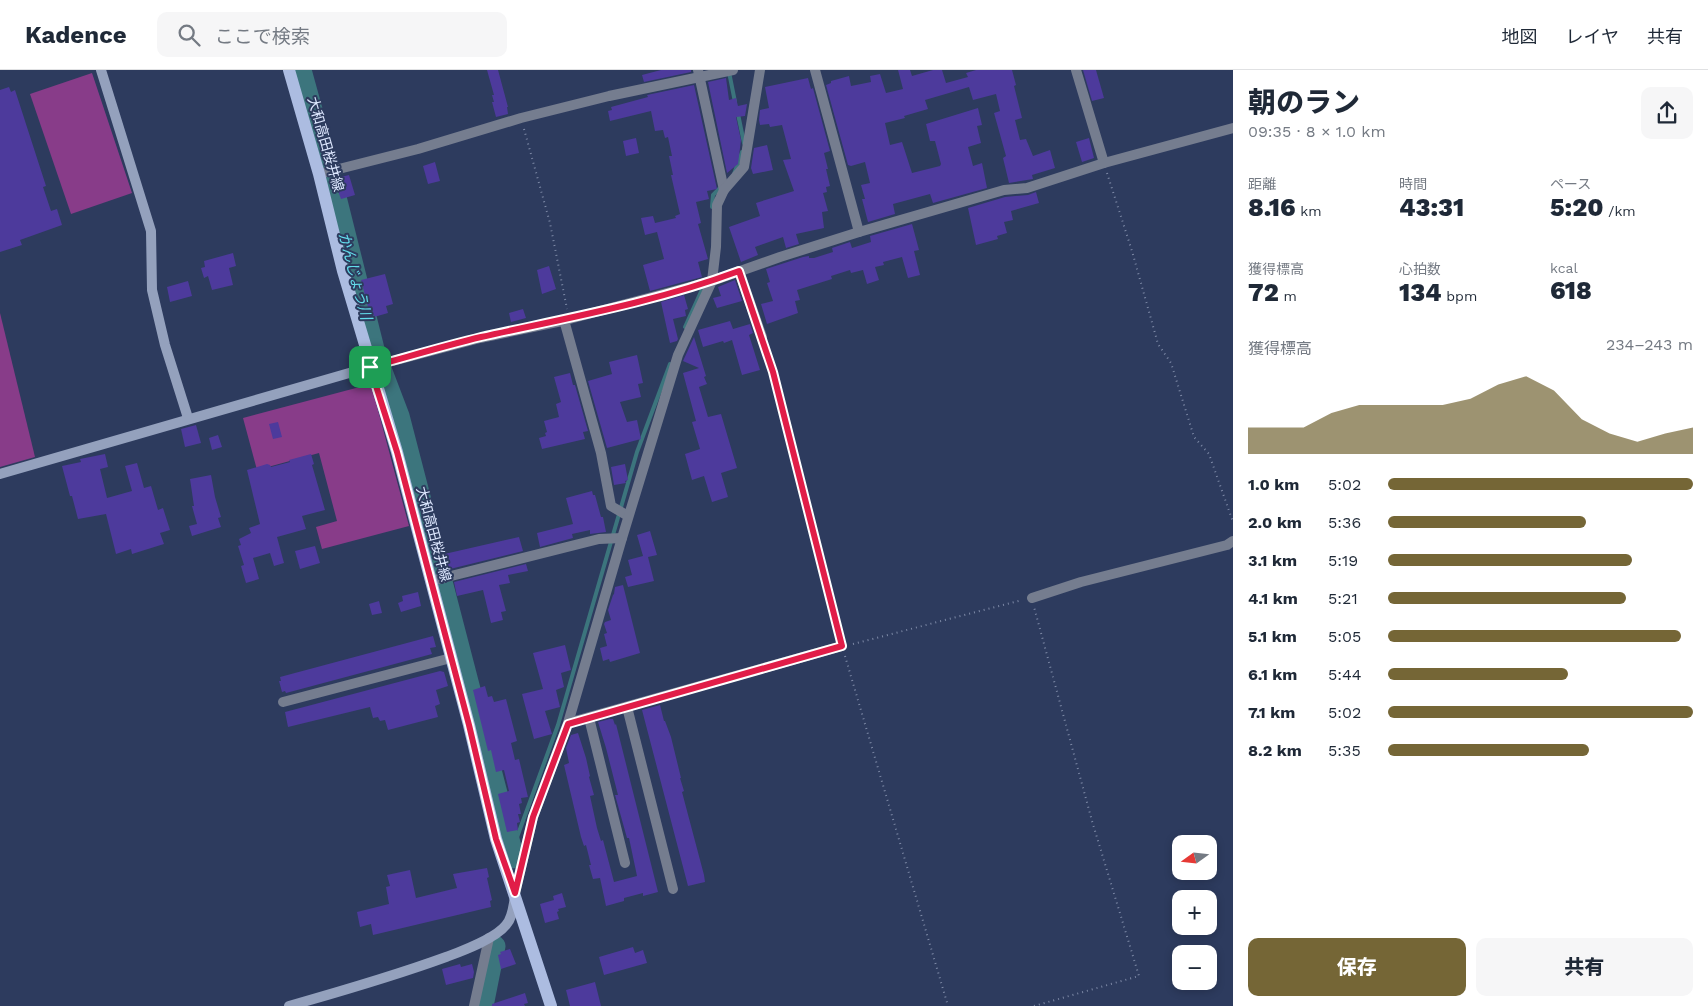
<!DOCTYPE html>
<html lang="ja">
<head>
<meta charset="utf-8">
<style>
	body { margin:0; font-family:"Work Sans","Noto Sans JP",sans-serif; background:#f6f6f7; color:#1f2937; height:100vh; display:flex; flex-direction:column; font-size:19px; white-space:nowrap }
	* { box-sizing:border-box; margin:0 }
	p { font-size:16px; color:#747a83 }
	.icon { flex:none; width:28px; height:28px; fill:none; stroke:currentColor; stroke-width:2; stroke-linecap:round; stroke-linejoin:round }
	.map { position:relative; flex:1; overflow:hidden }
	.sheet { display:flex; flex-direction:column; background:#fff; width:475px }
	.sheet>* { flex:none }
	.needle { width:32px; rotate:255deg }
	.tools { position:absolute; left:1172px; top:765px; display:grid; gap:10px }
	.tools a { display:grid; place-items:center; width:45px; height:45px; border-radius:10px; background:#fff; box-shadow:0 2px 8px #0003; font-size:25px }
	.pin { position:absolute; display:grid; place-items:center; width:42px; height:42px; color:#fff; margin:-21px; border-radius:10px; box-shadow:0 2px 8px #0006 }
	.round { display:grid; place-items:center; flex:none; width:52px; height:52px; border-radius:10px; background:#f6f6f7 }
	.overview { display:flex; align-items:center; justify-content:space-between; height:85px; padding:0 15px }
	h1 { font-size:28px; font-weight:800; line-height:38px }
	.stats { display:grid; grid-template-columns:repeat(3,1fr); gap:8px; height:85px; padding:5px 15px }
	.stats div { display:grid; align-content:center }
	.stats b { font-size:25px; font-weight:800 }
	.stats small { font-size:14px; font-weight:400 }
	.stats p { font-size:14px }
	.chart { height:140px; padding:10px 15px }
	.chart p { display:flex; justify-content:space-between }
	.chart svg { width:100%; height:90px; margin-top:5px; fill:#756636; opacity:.7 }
	.cta { display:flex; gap:10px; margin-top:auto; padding:10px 15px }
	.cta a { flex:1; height:58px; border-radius:10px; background:#756636; color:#fff; font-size:20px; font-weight:800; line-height:58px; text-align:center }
	.cta a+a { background:#f6f6f7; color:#1f2937 }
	ul { padding:0 15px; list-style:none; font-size:16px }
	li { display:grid; grid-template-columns:80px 60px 1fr; align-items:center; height:38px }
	li i { height:12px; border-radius:6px; background:#756636 }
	header { display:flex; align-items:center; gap:30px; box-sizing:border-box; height:70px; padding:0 25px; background:#fff; border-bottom:1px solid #e0e1e3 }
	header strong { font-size:24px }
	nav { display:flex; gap:28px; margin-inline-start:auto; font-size:18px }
	.search { width:350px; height:45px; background:#f6f6f7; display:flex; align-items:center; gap:12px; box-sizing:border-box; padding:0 18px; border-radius:10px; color:#747a83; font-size:19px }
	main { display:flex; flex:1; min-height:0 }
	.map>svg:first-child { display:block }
	.green { fill:#883c89 }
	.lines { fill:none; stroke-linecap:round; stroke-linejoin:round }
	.stream { stroke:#3c757d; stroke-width:4 }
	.river { stroke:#3c757d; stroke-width:21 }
	.building { fill:#4d3a9c }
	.path { stroke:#7d89a6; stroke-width:2; stroke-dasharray:1 4; stroke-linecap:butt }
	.street { stroke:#757d8f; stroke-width:10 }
	.secondary { stroke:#94a1bd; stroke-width:10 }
	.primary { stroke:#acbce1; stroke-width:12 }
	.route-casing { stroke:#fff; stroke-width:10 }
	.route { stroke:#e11d48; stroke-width:6 }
	.labels { text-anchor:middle; stroke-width:4; stroke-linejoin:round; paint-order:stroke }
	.street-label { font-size:14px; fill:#dee8ff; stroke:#2d3b5e }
	.water-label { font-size:15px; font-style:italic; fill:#63dceb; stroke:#2d3b5e }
</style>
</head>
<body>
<header>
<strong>Kadence</strong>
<div class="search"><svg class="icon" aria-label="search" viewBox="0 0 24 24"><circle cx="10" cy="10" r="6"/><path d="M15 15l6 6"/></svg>ここで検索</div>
<nav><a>地図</a><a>レイヤ</a><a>共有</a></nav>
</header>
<main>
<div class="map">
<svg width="1233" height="936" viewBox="0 0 1233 936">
	<rect width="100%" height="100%" fill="#2d3b5e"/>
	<!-- green -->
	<g class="green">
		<polygon points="92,3 132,123 71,144 30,24"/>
		<polygon points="0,243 35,387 0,397"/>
		<polygon points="371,314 409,456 322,479 316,457 337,451 319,383 257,400 243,348"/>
	</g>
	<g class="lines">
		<!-- stream -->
		<g class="stream">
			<polyline points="729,2 735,32"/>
			<polyline points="738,44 744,73"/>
			<polyline points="734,104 742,82"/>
			<polyline points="712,137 713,125 722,116"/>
			<polyline points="685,257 704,215"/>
			<polyline points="512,781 558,655 637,382 670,294"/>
		</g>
		<!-- river -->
		<g class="river">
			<polyline points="301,0 335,123 375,283 399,346 512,781 512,788"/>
			<polyline points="483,936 495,876"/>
		</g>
	</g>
	<!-- building -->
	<g class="building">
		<polygon points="487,0 498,0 508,37 507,37 508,44 496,47 492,32 494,32 492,25 494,25"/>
		<polygon points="661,0 691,0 691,2 644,12 642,5"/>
		<polygon points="898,0 910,0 912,6 933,0 942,0 946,13 968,7 966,3 976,0 1012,0 1016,15 1014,16 1022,48 1015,50 1020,70 1026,69 1033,86 1050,80 1055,98 1032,105 1033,109 1009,113 1003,88 1006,86 994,43 1000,41 996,24 973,30 969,17 949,23 925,30 928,39 904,46 905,48 885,53 890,75 902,72 912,103 940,96 941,94 935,71 930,71 926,54 978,38 982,55 977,56 981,73 968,77 973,96 982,93 987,118 933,133 930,124 893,134 895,144 868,152 862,129 865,129 861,115 870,113 865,92 851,96 848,95 826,15 831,13 831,11 849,6 851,16 871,12 870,6 880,4 886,23 903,19"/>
		<polygon points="1083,0 1096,0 1104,28 1092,31"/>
		<polygon points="726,8 729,30 736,28 738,36 747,34 745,46 736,47 741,70 738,94 727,103 708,12"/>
		<polygon points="808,8 811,19 813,18 830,81 824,83 828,99 826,99 830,116 826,117 827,122 823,123 828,141 822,142 824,158 796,164 799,174 786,178 783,167 755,177 758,185 741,192 729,157 760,146 756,133 794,121 783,90 791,89 782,55 770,57 769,54 760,55 759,50 760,40 769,38 765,17"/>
		<polygon points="694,15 717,119 707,121 709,129 696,132 701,153 698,154 708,189 698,192 702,207 650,221 643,195 664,189 657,162 645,165 641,148 653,146 655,153 676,148 675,146 680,144 671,105 673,105 669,86 672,86 668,67 665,68 663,60 655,61 651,41 610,51 608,41 612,40 611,37 648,27 647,25"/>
		<polygon points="9,17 11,22 15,20 46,116 43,117 51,141 57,139 62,155 20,170 22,175 0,182 0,20"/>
		<polygon points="636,68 639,83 626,86 623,71"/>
		<polygon points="1089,68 1094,88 1082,92 1076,72"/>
		<polygon points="767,75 773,100 753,104 751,98 754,78"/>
		<polygon points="435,92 440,111 428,114 423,96"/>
		<polygon points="349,105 355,125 341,129 337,118 339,117 337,108"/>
		<polygon points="1036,122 1039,133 1011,141 1013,150 1004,152 1007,163 997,166 998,169 976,175 968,138 1005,127 1028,125"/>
		<polygon points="912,154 919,180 914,181 920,205 908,208 902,187 883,192 884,195 875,197 879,210 867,214 863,200 851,203 850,200 831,206 832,209 797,220 800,230 795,231 798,243 767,254 761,234 773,231 767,213 770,212 766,199 803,187 809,186 809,188 814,188 833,182 832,178 850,172 852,178 871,172 870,166"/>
		<polygon points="233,183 236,196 229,198 233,215 212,220 208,206 204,208 201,198 205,197 204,191"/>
		<polygon points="549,196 556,219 542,224 537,200"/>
		<polygon points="385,204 393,234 386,236 388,243 374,247 372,240 369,241 361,210"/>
		<polygon points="735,210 742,231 717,238 713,228 721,226 718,217"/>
		<polygon points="188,211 192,226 170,232 167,217"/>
		<polygon points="684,225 688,239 685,240 686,246 673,249 678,269 677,271 670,273 661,232"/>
		<polygon points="523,239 526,248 511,252 509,243"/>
		<polygon points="730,251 733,259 750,254 753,263 749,265 760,300 742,305 732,270 724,273 723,271 703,277 698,260"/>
		<polygon points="694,267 706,306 704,307 707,314 699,317 708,347 721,344 737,398 721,403 728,427 712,432 704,406 692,410 685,384 700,379 692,352 696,351 683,303 699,298 683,291"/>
		<polygon points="637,285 643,313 638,314 641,327 620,332 627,352 637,350 641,369 607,378 588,311 612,304 609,292"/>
		<polygon points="570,303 573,315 575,315 588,361 583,362 585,369 542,379 539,368 546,366 545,363 547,362 544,351 559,347 556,334 561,332 554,307"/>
		<polygon points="278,352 282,367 273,369 269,354"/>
		<polygon points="196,355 201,373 185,377 181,359"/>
		<polygon points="218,365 222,377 212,380 209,368"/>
		<polygon points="105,384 108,397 100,399 107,428 132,421 125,396 137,393 144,418 151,416 158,440 163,438 170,460 160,463 164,474 132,484 131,479 116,484 106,444 78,449 72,426 70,426 62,396 81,392 80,389"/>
		<polygon points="311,384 314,394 312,395 325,440 302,446 306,459 277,467 284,493 274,496 270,483 253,488 259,509 246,513 241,496 244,495 238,476 241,475 239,469 251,463 249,458 260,454 247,400 267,394 270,395 271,397 290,392 289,390"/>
		<polygon points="625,394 628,410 625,411 626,413 614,415 611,397"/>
		<polygon points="211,405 215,427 221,447 218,448 221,457 192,466 189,456 197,454 192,436 194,436 190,409"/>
		<polygon points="592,421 593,425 595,425 601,447 603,447 606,462 590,464 590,460 572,464 573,468 540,477 537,463 573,454 566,428"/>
		<polygon points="650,461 657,485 648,487 654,511 628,517 625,507 632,505 628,490 643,486 637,465"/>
		<polygon points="519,467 523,481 446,500 445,497 443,497 440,485"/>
		<polygon points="315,476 320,493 300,499 295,481"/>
		<polygon points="526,494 528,501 508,505 510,513 499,515 506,541 501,542 503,550 491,553 483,520 457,526 454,512"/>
		<polygon points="623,515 640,583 610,592 609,589 603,591 600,578 607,576 604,564 607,563 604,554 605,552 611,550 608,540 613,525 614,524 615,517"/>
		<polygon points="418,522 421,536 401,542 398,533 403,531 402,526"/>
		<polygon points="379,531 382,543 372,545 369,534"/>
		<polygon points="433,566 436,577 430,578 432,584 286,623 285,621 282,622 279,611 281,611 280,607"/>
		<polygon points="565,575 571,600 561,603 564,617 556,620 560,637 545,641 552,664 534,669 522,624 543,619 533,583"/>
		<polygon points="440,601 444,602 448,616 436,620 440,634 435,636 438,647 388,660 385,650 380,651 378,647 373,648 370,637 288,657 285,642"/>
		<polygon points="485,616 488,627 492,626 494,632 506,629 517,671 511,673 515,690 519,689 528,727 521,728 522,733 519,734 521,744 518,744 520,752 517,753 518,760 507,762 498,724 509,721 504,700 496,702 491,680 488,681 473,620"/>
		<polygon points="660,635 664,651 665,651 671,667 681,708 680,708 684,721 682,722 704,805 705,812 688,816 642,640"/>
		<polygon points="610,649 613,649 615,655 616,654 658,822 643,826 643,823 624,828 624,831 606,836 600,808 593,809 589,795 591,795 586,775 584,776 581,767 564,695 569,693 566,678 571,665 578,663 586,688 590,706 589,707 594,725 590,726 597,758 601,771 603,770 614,812 637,806 629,768 627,768 615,725 618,725 606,678 598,652"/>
		<polygon points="487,798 489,807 487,808 492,830 490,831 491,837 373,865 371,854 360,857 357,842 389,834 386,817 390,816 387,805 410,800 416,828 457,818 453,804"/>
		<polygon points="562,823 566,837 558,839 559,841 557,842 559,849 545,853 540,834 554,830 553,826"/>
		<polygon points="633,877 635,883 643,880 647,893 604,905 599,887"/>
		<polygon points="510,879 516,894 501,899 498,885 501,884 500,882"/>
		<polygon points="460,894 461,897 472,894 474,902 473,908 446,915 442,899"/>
		<polygon points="595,912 601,936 570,936 566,920"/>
		<polygon points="525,923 528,933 524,934 525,936 492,936 492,934"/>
	</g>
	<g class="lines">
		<!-- path -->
		<g class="path">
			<polyline points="524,59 550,153 567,239"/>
			<polyline points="1107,103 1132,181 1158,274 1171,293 1194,367 1209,384 1233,452"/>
			<polyline points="764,276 773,303 840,567"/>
			<polyline points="853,574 1022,530"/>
			<polyline points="845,586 948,936"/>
			<polyline points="1034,936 1139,906 1092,751 1034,537"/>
		</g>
		<!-- street -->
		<g class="street">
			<polyline points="698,0 724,120"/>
			<polyline points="815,0 859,162"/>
			<polyline points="1076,0 1104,93"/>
			<polyline points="319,104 418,79 521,48 609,26 733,0"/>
			<polyline points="739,201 762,267"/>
			<polyline points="564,250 601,383 611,436 628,446"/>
			<polyline points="370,297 480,268 562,251 712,211 780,187 859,162 1004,120 1027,118 1104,93 1233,58"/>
			<polyline points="431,511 599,469 622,468"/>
			<polyline points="1032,528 1081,512 1227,475 1233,471"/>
			<polyline points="283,632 451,588"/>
			<polyline points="627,637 673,819"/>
			<polyline points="589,648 625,793"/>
			<polyline points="568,653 842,576"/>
			<polyline points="515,823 533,747 568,653 622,468 678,285 712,211 716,177 717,135 724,120 744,97 760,0"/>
			<polyline points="474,936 489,868"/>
		</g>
		<!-- secondary -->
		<g class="secondary">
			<polyline points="101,0 151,161 152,220 165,275 188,348"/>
			<polyline points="0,404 370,297"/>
			<path d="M289,936C342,921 394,906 446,887C462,881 495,869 506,855C513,847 513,837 515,827"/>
		</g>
		<!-- primary -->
		<polyline class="primary" points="289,0 319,104 343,201 397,382 469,655 496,769 551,936"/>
	</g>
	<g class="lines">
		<!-- route casing -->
		<g class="route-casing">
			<path id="route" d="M739,201L773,302L842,576L568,654L533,747L515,823L496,769L469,655L397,382L370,297C407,287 444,276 481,267C567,248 656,232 739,201Z"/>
		</g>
		<!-- route -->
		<use href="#route" class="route"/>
	</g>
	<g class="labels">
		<!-- street labels -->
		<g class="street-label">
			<text transform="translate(326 74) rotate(74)" y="5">大和高田桜井線</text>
			<text transform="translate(434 464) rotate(75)" y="5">大和高田桜井線</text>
		</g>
		<!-- water labels -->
		<g class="water-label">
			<text transform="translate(355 206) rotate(75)" y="5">かんじょう川</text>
		</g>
	</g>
</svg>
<div class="tools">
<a><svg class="needle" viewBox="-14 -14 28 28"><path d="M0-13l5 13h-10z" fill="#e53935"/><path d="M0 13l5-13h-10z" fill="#747a83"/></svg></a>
<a>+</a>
<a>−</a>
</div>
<div class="pin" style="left:370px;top:297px;background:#1e9e55"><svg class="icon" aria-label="arrive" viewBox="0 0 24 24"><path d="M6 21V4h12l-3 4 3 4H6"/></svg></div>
</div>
<section class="sheet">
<div class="overview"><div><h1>朝のラン</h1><p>09:35 · 8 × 1.0 km</p></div><a class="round"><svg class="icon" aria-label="share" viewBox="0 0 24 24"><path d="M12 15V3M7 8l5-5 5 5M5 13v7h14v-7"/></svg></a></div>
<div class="stats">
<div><p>距離</p><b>8.16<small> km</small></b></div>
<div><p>時間</p><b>43:31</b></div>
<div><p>ペース</p><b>5:20<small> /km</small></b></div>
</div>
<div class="stats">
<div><p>獲得標高</p><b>72<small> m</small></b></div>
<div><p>心拍数</p><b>134<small> bpm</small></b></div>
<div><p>kcal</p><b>618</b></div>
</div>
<div class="chart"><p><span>獲得標高</span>234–243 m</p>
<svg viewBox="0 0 160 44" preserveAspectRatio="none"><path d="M0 44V31L10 31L20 31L30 24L40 20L50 20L60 20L70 20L80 17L90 10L100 6L110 13L120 27L130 34L140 38L150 34L160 31V44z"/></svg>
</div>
<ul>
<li><b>1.0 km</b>5:02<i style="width:100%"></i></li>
<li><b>2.0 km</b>5:36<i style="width:65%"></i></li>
<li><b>3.1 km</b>5:19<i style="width:80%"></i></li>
<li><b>4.1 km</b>5:21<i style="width:78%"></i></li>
<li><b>5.1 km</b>5:05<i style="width:96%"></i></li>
<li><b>6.1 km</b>5:44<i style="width:59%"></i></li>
<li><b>7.1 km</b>5:02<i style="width:100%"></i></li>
<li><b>8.2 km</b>5:35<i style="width:66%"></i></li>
</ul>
<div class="cta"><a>保存</a><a>共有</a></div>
</section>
</main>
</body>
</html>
